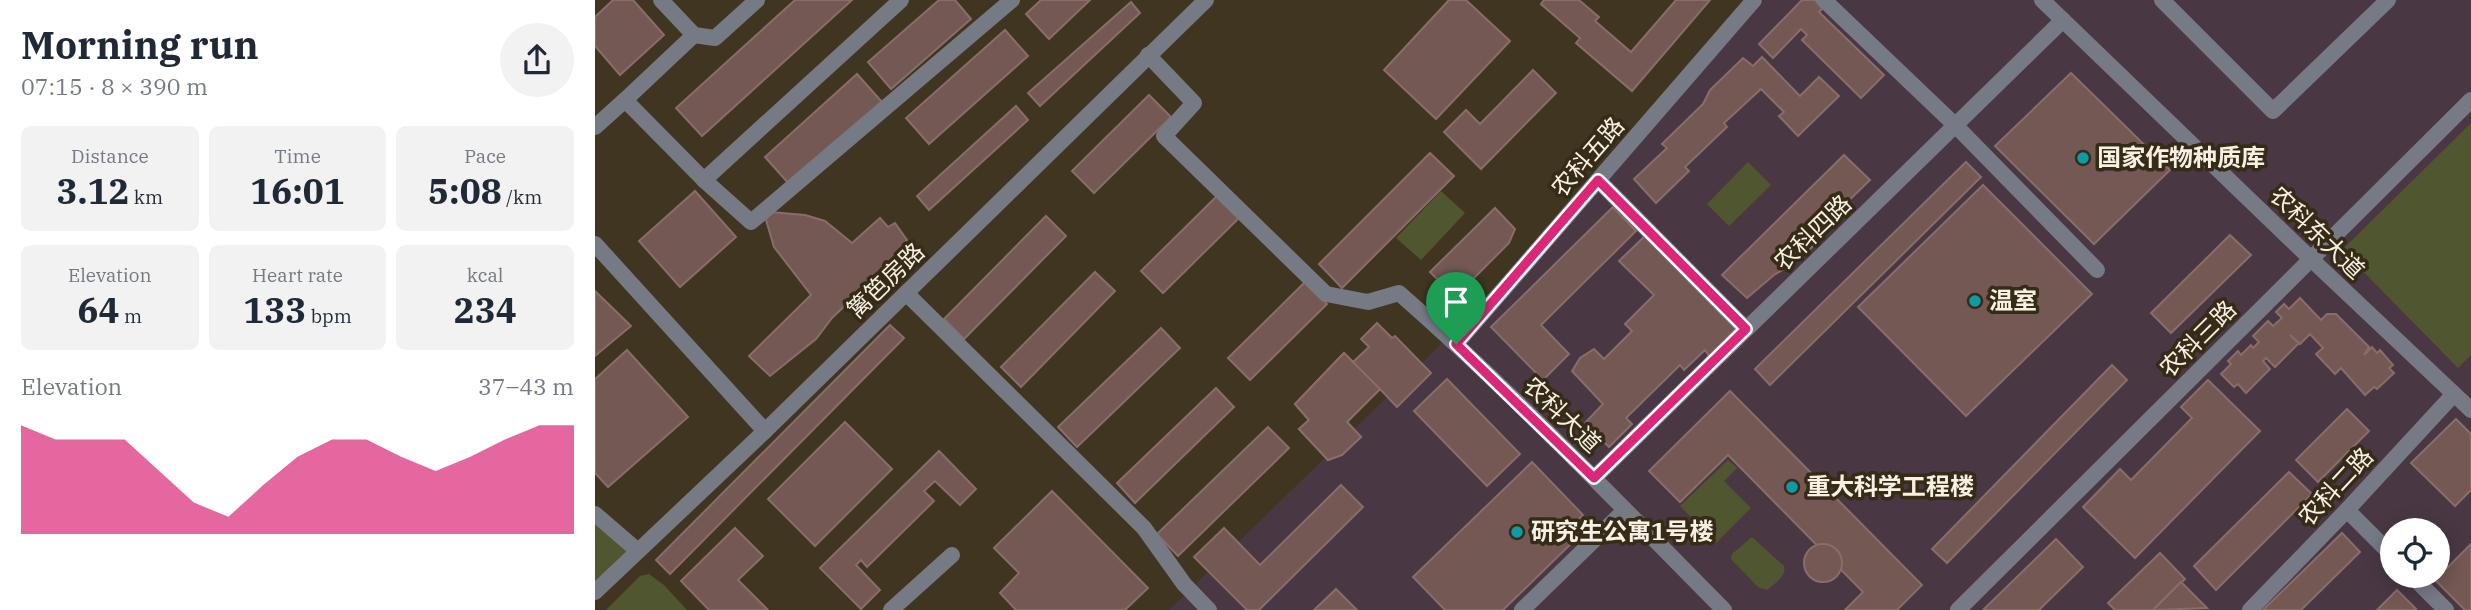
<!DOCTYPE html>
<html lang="en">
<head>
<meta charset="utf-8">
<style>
	body { margin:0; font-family:"IBM Plex Serif","Noto Sans SC",serif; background:#f2f2f3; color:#1f2937; height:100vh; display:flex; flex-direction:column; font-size:26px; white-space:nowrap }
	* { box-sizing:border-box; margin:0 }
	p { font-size:23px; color:#747a83 }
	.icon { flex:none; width:38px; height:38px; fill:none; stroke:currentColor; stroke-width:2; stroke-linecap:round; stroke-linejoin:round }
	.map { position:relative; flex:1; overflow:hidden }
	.side { display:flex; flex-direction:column; background:#fff; width:595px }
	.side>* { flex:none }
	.buttons { position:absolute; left:1785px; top:518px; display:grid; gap:14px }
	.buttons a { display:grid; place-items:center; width:70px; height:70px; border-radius:50%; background:#fff; box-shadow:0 4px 18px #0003; font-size:35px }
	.pin { position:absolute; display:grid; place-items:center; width:60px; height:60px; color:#fff; margin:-72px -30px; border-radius:50% 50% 50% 0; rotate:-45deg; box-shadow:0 0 7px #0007 }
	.pin .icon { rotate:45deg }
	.round { display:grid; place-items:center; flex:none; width:74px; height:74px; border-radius:37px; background:#f2f2f3 }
	.head { display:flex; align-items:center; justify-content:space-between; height:119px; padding:0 21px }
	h1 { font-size:38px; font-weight:700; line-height:52px }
	.stats { display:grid; grid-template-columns:repeat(3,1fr); gap:10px; height:119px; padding:7px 21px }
	.stats div { display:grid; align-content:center; border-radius:10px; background:#f2f2f3; text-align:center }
	.stats b { font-size:35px; font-weight:700 }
	.stats small { font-size:19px; font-weight:400 }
	.stats p { font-size:19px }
	.chart { height:196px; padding:14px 21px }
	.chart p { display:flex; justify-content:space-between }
	.chart svg { width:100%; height:126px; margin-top:7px; fill:#db2777; opacity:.7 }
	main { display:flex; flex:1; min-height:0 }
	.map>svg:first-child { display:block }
	.commercial { fill:#493844; fill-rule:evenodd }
	.green { fill:#50562f }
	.building { fill:#735854; stroke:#896d68; stroke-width:2 }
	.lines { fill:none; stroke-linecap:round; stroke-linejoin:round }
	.minor { stroke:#767a85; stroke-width:16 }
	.route-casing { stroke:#fff; stroke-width:14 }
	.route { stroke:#db2777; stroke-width:9 }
	.culture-dot { fill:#0f9aa8; stroke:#352b16; stroke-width:2.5 }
	.labels { text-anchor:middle; stroke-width:7; stroke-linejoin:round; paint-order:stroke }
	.street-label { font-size:24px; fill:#f7f0e3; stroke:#352b16 }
	.poi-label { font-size:24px; font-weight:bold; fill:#f7f0e3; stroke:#352b16; text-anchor:start }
</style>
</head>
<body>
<main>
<section class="side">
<div class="head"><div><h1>Morning run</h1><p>07:15 · 8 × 390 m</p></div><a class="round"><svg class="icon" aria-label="share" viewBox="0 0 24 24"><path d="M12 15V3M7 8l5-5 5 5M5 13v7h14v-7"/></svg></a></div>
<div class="stats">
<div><p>Distance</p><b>3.12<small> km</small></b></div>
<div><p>Time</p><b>16:01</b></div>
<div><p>Pace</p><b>5:08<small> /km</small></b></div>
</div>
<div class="stats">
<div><p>Elevation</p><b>64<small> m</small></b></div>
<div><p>Heart rate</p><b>133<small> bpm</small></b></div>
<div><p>kcal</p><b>234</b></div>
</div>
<div class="chart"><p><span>Elevation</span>37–43 m</p>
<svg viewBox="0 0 160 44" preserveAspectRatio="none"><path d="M0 44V6L10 11L20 11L30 11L40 22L50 33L60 38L70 27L80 17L90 11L100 11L110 17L120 22L130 17L140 11L150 6L160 6V44z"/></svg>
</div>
</section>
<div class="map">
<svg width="1876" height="610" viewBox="0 0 1876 610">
	<rect width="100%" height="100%" fill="#403520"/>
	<!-- commercial -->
	<path class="commercial" d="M1169,0H1876V610H574L841,349ZM1797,530H1843V576H1797Z"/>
	<!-- green -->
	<g class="green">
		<polygon points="1876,123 1876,355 1863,368 1747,250"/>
		<polygon points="1153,162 1176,185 1134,226 1112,204"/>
		<polygon points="846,191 870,213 826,260 801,238"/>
		<polygon points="1133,460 1142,468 1129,481 1156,508 1121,543 1085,506"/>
		<polygon points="0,509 34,554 0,584"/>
		<path d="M1157,537L1189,566C1192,576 1179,584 1172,590L1163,587L1136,559L1137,554Z"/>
		<polygon points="54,574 69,585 92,610 11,610 45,576"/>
	</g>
	<!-- building -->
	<g class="building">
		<polygon points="18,0 38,0 69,35 25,75 0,46 0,17"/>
		<polygon points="200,0 257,0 107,136 81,108"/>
		<polygon points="344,0 360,0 376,19 296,89 273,62"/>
		<polygon points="446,0 495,0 454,39 431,14"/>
		<polygon points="854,0 871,0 915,41 841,119 789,70"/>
		<polygon points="949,0 984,0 1004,17 1000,21 1036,52 1081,0 1115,0 1037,91 981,43 985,38 946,4"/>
		<polygon points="1207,0 1220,0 1228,8 1224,12 1289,75 1266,98 1207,40 1212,35 1206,29 1178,58 1164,44"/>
		<polygon points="536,2 545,13 445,106 433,93"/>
		<polygon points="410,30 433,56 334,144 311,118"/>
		<polygon points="1167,57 1205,96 1224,77 1244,96 1203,136 1184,116 1189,112 1166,89 1129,123 1132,127 1090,167 1094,171 1061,203 1039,179 1072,148 1067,144 1108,104 1115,90 1148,58 1158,66"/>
		<polygon points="938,70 961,93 886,169 849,132 871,110 885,124"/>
		<polygon points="1476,73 1575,170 1499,244 1400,146"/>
		<polygon points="262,74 287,102 195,185 170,157"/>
		<polygon points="554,95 576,117 499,193 477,171"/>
		<polygon points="421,106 433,120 334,210 322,196"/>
		<polygon points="835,153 859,176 747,288 724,264"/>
		<polygon points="1249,155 1275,180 1244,210 1231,232 1206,259 1179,275 1152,298 1127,275"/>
		<polygon points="1371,162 1386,177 1175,385 1160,369"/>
		<polygon points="1388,185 1497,294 1371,416 1263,307"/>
		<polygon points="100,191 141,237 85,287 44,241"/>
		<polygon points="623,195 645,217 568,293 546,271"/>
		<polygon points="1018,207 1041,231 946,325 974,354 948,380 896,327"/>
		<polygon points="900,208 920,229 914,243 860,297 835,272"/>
		<polygon points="175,212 210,215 230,221 257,243 285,218 293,227 300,223 312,240 281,276 237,318 221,339 175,376 154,356 216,295 179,247 171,220 170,215"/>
		<polygon points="451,216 471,236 369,339 349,319"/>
		<polygon points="1635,235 1656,255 1576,333 1556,313"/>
		<polygon points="1050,236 1141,329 1114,356 1110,350 1089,370 1085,365 1031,418 1037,424 1014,447 990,423 1008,404 977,371 985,358 999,349 1009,359 1037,331 1030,324 1059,295 1024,261"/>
		<polygon points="500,272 520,291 426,387 406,367"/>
		<polygon points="710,282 732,304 655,380 633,358"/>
		<polygon points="0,291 36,326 0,356"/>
		<polygon points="1705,298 1726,320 1732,314 1741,314 1774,347 1769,355 1777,347 1782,353 1785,350 1798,365 1794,368 1799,373 1782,389 1779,387 1770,395 1746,368 1740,374 1721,354 1728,348 1715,334 1705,344 1695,335 1704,343 1680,367 1671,358 1668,361 1675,369 1651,393 1643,384 1639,387 1626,374 1636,364 1633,361 1643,351 1646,355 1656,345 1658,348 1664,342 1658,336 1673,321 1678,326 1687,318 1681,312 1689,304 1694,309"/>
		<polygon points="782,323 797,338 800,336 836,373 802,407 785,389 752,422 766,437 747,455 733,460 704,429 714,420 700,404 749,353 758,362 774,347 766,339"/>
		<polygon points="295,325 309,338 75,574 61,560"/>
		<polygon points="566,328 585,348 482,447 463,427"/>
		<polygon points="32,350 93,417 13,487 0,473 0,379"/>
		<polygon points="749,353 785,389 752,422 766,437 747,455 733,460 704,429 714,420 700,404"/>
		<polygon points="1517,365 1532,380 1352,563 1337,549"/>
		<polygon points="852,379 925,454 892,486 819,411"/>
		<polygon points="1613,380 1665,431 1540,558 1488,507 1525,469 1536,480 1597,418 1586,407"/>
		<polygon points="621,388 639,407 540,503 522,483"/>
		<polygon points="1135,391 1327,585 1302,610 1250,610 1268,592 1133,455 1085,502 1054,471"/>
		<polygon points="1752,409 1774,431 1723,482 1701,460"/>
		<polygon points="1861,419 1876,434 1876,490 1860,506 1816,463"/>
		<polygon points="250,422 297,469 220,546 173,499"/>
		<polygon points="673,427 694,448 583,556 562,534"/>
		<polygon points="344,451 381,489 365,505 340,481 329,491 339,501 272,567 266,560 261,565 285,590 266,609 225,568"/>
		<polygon points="937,462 988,515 975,528 983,537 908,610 850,610 818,577"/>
		<polygon points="1694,472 1717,494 1621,590 1599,566"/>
		<polygon points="746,485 768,507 664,610 652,610 599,557 629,528 665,565"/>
		<polygon points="457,491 553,588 530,610 421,610 405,593 424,573 399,548"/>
		<polygon points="140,528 168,556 143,580 173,610 114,610 86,581"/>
		<polygon points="1747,533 1765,552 1706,610 1668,610"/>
		<polygon points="1461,539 1488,567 1444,610 1388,610"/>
		<circle cx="1228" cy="563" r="19"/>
		<polygon points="1876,544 1876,610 1870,610 1840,580"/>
		<polygon points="1565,553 1590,579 1558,610 1520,610 1513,603"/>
		<polygon points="1586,582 1612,608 1560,610 1559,609"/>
		<polygon points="741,589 762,610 719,610"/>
		<polygon points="1802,590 1821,609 1819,610 1782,610"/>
	</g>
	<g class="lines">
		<!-- minor -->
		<g class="minor">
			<polyline points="66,0 99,35"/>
			<polyline points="1229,0 1361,126 1502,270"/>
			<polyline points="1447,0 1716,259 1876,410"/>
			<polyline points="1567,0 1678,111 1793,0"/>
			<path d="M553,55L599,103L569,136L731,294L773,302L804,293C918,393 1022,502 1129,610"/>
			<polyline points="30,100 99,35 120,38 162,0"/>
			<polyline points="0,127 30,100 109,180 156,222 417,0"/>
			<polyline points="109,180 306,0"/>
			<polyline points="1003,180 1151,329"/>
			<polyline points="0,244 170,431"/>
			<polyline points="311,293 549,528 589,584 614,610"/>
			<polyline points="861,344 1159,0"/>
			<polyline points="999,478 1468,20"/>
			<polyline points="1752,510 1797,555"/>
			<polyline points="0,514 43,551"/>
			<polyline points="1817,576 1851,610"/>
			<polyline points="0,592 170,431 611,0"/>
			<polyline points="296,610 357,555"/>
			<polyline points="927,610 1030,510"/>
			<polyline points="1363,610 1876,100"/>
			<polyline points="1655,610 1752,510 1859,394"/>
		</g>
	</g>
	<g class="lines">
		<!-- route casing -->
		<g class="route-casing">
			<polygon id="route" points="1003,180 1151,329 999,478 861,344"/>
		</g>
		<!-- route -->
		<use href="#route" class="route"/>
	</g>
	<!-- markers -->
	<g class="culture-dot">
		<circle cx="1488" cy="158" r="7"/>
		<circle cx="1380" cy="301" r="7"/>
		<circle cx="1197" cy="487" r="7"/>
		<circle cx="922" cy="532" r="7"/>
	</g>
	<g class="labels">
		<!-- street labels -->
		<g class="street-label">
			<text transform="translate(993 157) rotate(-49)" y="8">农科五路</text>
			<text transform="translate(1218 233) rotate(-44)" y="8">农科四路</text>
			<text transform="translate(1722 233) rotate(44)" y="8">农科东大道</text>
			<text transform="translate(291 281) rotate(-44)" y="8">篱笆房路</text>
			<text transform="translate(1603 339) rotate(-45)" y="8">农科三路</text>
			<text transform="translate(967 415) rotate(44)" y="8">农科大道</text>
			<text transform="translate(1741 487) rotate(-47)" y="8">农科二路</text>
		</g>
		<!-- poi labels -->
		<g class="poi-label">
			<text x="1502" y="166">国家作物种质库</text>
			<text x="1394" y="309">温室</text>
			<text x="1211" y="495">重大科学工程楼</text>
			<text x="936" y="540">研究生公寓1号楼</text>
		</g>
	</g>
</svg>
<div class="buttons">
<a><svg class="icon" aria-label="locate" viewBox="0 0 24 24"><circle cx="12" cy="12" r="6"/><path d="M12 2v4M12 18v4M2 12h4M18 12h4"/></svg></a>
</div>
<div class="pin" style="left:861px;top:344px;background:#1e9e55"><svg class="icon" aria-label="arrive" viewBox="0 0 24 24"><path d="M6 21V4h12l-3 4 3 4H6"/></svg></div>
</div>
</main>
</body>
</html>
